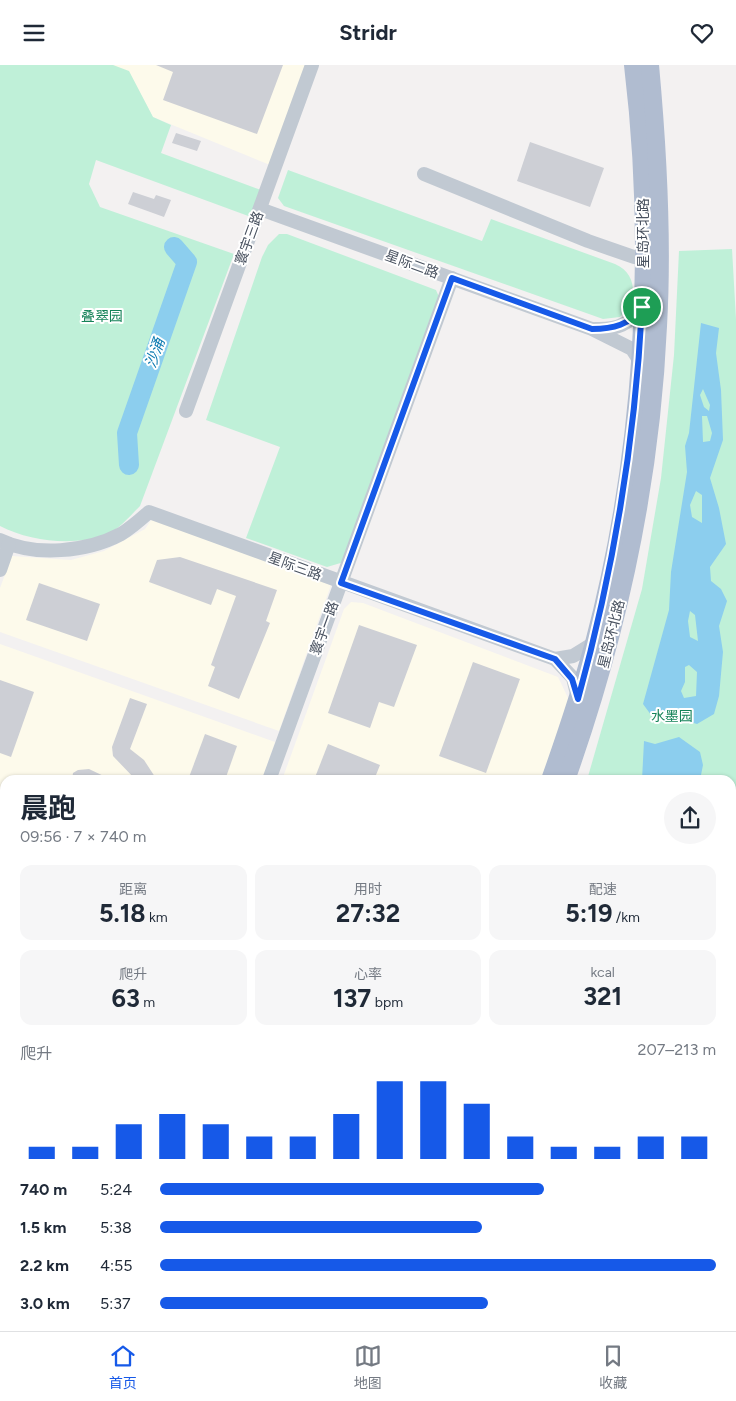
<!DOCTYPE html>
<html lang="zh">
<head>
<meta charset="utf-8">
<style>
	body { margin:0; font-family:Figtree,"Noto Sans SC",sans-serif; background:#f6f6f7; color:#1f2937; height:100vh; display:flex; flex-direction:column; font-size:19px; white-space:nowrap }
	* { box-sizing:border-box; margin:0 }
	p { font-size:16px; color:#747a83 }
	.icon { flex:none; width:28px; height:28px; fill:none; stroke:currentColor; stroke-width:2; stroke-linecap:round; stroke-linejoin:round }
	.map { position:relative; flex:1; overflow:hidden }
	.details { position:absolute; left:0px; top:710px; width:736px; height:556px; display:flex; flex-direction:column; background:#fff; border-radius:15px 15px 0 0; box-shadow:0 1px 4px #0004 }
	.details>* { flex:none }
	.pin { position:absolute; display:grid; place-items:center; width:42px; height:42px; color:#fff; margin:-21px; border:2px solid #fff; border-radius:50%; box-shadow:0 1px 5px #0007 }
	.round { display:grid; place-items:center; flex:none; width:52px; height:52px; border-radius:26px; background:#f6f6f7 }
	.headline { display:flex; align-items:center; justify-content:space-between; height:85px; padding:0 20px }
	h1 { font-size:28px; font-weight:700; line-height:38px }
	.metrics { display:grid; grid-template-columns:repeat(3,1fr); gap:8px; height:85px; padding:5px 20px }
	.metrics div { display:grid; align-content:center; border-radius:12px; background:#f6f6f7; text-align:center }
	.metrics b { font-size:25px; font-weight:700 }
	.metrics small { font-size:14px; font-weight:400 }
	.metrics p { font-size:14px }
	.chart { height:140px; padding:10px 20px }
	.chart p { display:flex; justify-content:space-between }
	.chart svg { width:100%; height:90px; margin-top:5px; stroke:#1659e8; stroke-width:6 }
	ul { padding:0 20px; list-style:none; font-size:16px }
	li { display:grid; grid-template-columns:80px 60px 1fr; align-items:center; height:38px }
	li i { height:12px; border-radius:6px; background:#1659e8 }
	header { display:flex; justify-content:space-between; align-items:center; height:65px; padding:0 20px; background:#fff; font-size:22px; font-weight:700 }
	.menu { display:flex; justify-content:space-around; align-items:center; height:70px; border-top:1px solid #e0e1e3; background:#fff; font-size:14px; color:#747a83 }
	.menu a { display:grid; justify-items:center; gap:2px }
	.menu .active { color:#1659e8 }
	.map>svg:first-child { display:block }
	.commercial { fill:#fdfaeb }
	.green { fill:#bff0d8 }
	.water { fill:#8cceee; fill-rule:evenodd }
	.lines { fill:none; stroke-linecap:round; stroke-linejoin:round }
	.stream { stroke:#8cceee; stroke-width:3 }
	.river { stroke:#8cceee; stroke-width:20 }
	.building { fill:#cdcfd5 }
	.minor { stroke:#c1c9d2; stroke-width:14 }
	.major { stroke:#b0bcd0; stroke-width:18 }
	.route-casing { stroke:#fff; stroke-width:10 }
	.route { stroke:#1659e8; stroke-width:6 }
	.labels { text-anchor:middle; stroke-width:4; stroke-linejoin:round; paint-order:stroke }
	.street-label { font-size:14px; fill:#48515f; stroke:#fff }
	.park-label { font-size:14px; fill:#168359; stroke:#fff }
	.water-label { font-size:15px; font-style:italic; fill:#0a79b0; stroke:#fff }
</style>
</head>
<body>
<header><svg class="icon" aria-label="menu" viewBox="0 0 24 24"><path d="M4 6h16M4 12h16M4 18h16"/></svg>Stridr<svg class="icon" aria-label="heart" viewBox="0 0 24 24"><path d="M12 20l-8-8c-3-5 5-10 8-4 3-6 11-1 8 4z"/></svg></header>
<div class="map">
<svg width="736" height="1266" viewBox="0 0 736 1266">
	<rect width="100%" height="100%" fill="#f3f1f1"/>
	<!-- commercial -->
	<g class="commercial">
		<polygon points="113,0 306,0 270,100 153,52 129,7"/>
		<polygon points="152,454 331,520 279,666 0,567 0,523 12,491 71,495 104,486 145,464"/>
		<polygon points="351,537 363,538 558,612 569,635 541,715 282,715 344,544"/>
		<polygon points="0,579 275,677 262,715 5,715 5,729 0,727"/>
		<polygon points="208,1261 273,1261 258,1266 227,1266"/>
	</g>
	<!-- green -->
	<g class="green">
		<path d="M0,0H113L129,6L153,52L171,60L161,88L261,125L251,152L96,95L89,119L100,142L234,189L140,441C131,450 118,465 107,470C74,481 31,477 0,461Z"/>
		<path d="M288,105L482,176L491,154L615,199C633,207 635,222 632,240L620,252L603,254L284,141L278,133Z"/>
		<polygon points="279,169 287,169 436,225 439,232 344,497 327,502 246,473 280,382 206,355 262,192 268,180"/>
		<polygon points="732,184 736,254 736,765 731,796 731,715 587,715 642,524 661,413 674,290 679,186"/>
		<polygon points="374,1261 627,1261 627,1266 370,1266"/>
	</g>
	<!-- water -->
	<g class="water">
		<path d="M701,258L719,263L716,288L721,325L723,375L710,413L719,443L726,479L710,502L711,516L721,524L727,536L719,561L723,587L719,631L714,649L697,659L680,654H654L643,639L669,545L671,507L687,407L685,381L689,368ZM703,324L710,340L709,346L704,342L700,330ZM702,351H707L712,368L710,376L703,377ZM696,426L702,430V458L692,452L690,440ZM690,546L695,550L698,576L690,572L688,556ZM689,600L697,607L696,631L684,633L681,626L685,617V602Z"/>
		<polygon points="679,672 700,687 703,700 700,715 642,715 644,676 655,679"/>
		<polygon points="736,889 736,1266 653,1266 654,1261 731,1261 731,912"/>
		<polygon points="0,1199 5,1206 5,1261 42,1261 45,1266 0,1266"/>
	</g>
	<g class="lines">
		<!-- stream -->
		<polyline class="stream" points="461,1266 466,1261 494,1261"/>
		<!-- river -->
		<polyline class="river" points="129,400 127,368 187,197 174,182"/>
	</g>
	<!-- building -->
	<g class="building">
		<polygon points="156,0 283,0 257,69 163,35 173,7"/>
		<polygon points="176,68 201,76 197,86 172,78"/>
		<polygon points="530,77 604,103 590,142 517,116"/>
		<polygon points="133,127 154,134 156,130 171,135 164,152 128,139"/>
		<polygon points="180,492 277,525 266,556 270,558 239,634 208,621 215,602 211,600 236,531 217,524 211,540 149,517 157,495"/>
		<polygon points="39,518 100,539 87,576 26,555"/>
		<polygon points="359,560 417,580 394,642 379,637 370,663 328,648"/>
		<polygon points="473,597 520,614 486,708 439,691"/>
		<polygon points="0,615 34,627 11,692 0,688"/>
		<polygon points="130,633 147,639 130,684 144,695 157,715 136,715 113,691 112,682"/>
		<polygon points="205,669 237,681 225,715 188,715"/>
		<polygon points="328,679 380,700 374,715 314,715"/>
		<polygon points="89,704 112,715 72,715 73,708 78,705"/>
	</g>
	<g class="lines">
		<!-- minor -->
		<g class="minor">
			<polyline points="424,109 588,176 634,192 654,193"/>
			<polyline points="260,144 592,264 632,284 639,295"/>
			<path d="M595,264C614,265 632,259 642,242"/>
			<polyline points="186,346 312,0"/>
			<path d="M0,475C35,492 87,487 121,469C131,463 140,455 149,447L555,594L573,613L578,633"/>
			<polyline points="0,505 9,479"/>
			<polyline points="555,594 573,591 594,578"/>
			<polyline points="269,715 452,213"/>
			<polyline points="0,738 5,740"/>
		</g>
		<!-- major -->
		<g class="major">
			<path d="M550,715C566,670 581,625 594,578C643,392 656,191 633,0"/>
			<path d="M566,715C618,569 651,416 658,261C663,174 658,87 650,0"/>
			<polyline points="0,1100 5,1106"/>
			<polyline points="0,1125 5,1131"/>
			<polyline points="120,1261 125,1266"/>
			<polyline points="146,1261 153,1266"/>
			<polyline points="316,1266 323,1261"/>
			<polyline points="345,1266 350,1261"/>
		</g>
	</g>
	<g class="lines">
		<!-- route casing -->
		<g class="route-casing">
			<path id="route" d="M452,213L592,264C612,264 631,260 642,242C635,377 614,504 578,634L572,614L555,594L341,518Z"/>
		</g>
		<!-- route -->
		<use href="#route" class="route"/>
	</g>
	<g class="labels">
		<!-- street labels -->
		<g class="street-label">
			<text transform="translate(643 168) rotate(-90)" y="5">星岛环北路</text>
			<text transform="translate(249 173) rotate(-70)" y="5">寰宇三路</text>
			<text transform="translate(412 199) rotate(20)" y="5">星际二路</text>
			<text transform="translate(295 501) rotate(20)" y="5">星际三路</text>
			<text transform="translate(324 563) rotate(-70)" y="5">寰宇一路</text>
			<text transform="translate(611 569) rotate(-76)" y="5">星岛环北路</text>
		</g>
		<!-- park labels -->
		<g class="park-label">
			<text x="102" y="256">叠翠园</text>
			<text x="672" y="656">水墨园</text>
		</g>
		<!-- water labels -->
		<g class="water-label">
			<text transform="translate(155 288) rotate(-71)" y="5">沙涌</text>
		</g>
	</g>
</svg>
<div class="pin" style="left:642px;top:242px;background:#1e9e55"><svg class="icon" aria-label="arrive" viewBox="0 0 24 24"><path d="M6 21V4h12l-3 4 3 4H6"/></svg></div>
<section class="details">
<div class="headline"><div><h1>晨跑</h1><p>09:56 · 7 × 740 m</p></div><a class="round"><svg class="icon" aria-label="share" viewBox="0 0 24 24"><path d="M12 15V3M7 8l5-5 5 5M5 13v7h14v-7"/></svg></a></div>
<div class="metrics">
<div><p>距离</p><b>5.18<small> km</small></b></div>
<div><p>用时</p><b>27:32</b></div>
<div><p>配速</p><b>5:19<small> /km</small></b></div>
</div>
<div class="metrics">
<div><p>爬升</p><b>63<small> m</small></b></div>
<div><p>心率</p><b>137<small> bpm</small></b></div>
<div><p>kcal</p><b>321</b></div>
</div>
<div class="chart"><p><span>爬升</span>207–213 m</p>
<svg viewBox="0 0 160 44" preserveAspectRatio="none"><path d="M5 44V38M15 44V38M25 44V27M35 44V22M45 44V27M55 44V33M65 44V33M75 44V22M85 44V6M95 44V6M105 44V17M115 44V33M125 44V38M135 44V38M145 44V33M155 44V33"/></svg>
</div>
<ul>
<li><b>740 m</b>5:24<i style="width:69%"></i></li>
<li><b>1.5 km</b>5:38<i style="width:58%"></i></li>
<li><b>2.2 km</b>4:55<i style="width:100%"></i></li>
<li><b>3.0 km</b>5:37<i style="width:59%"></i></li>
</ul>
</section>
</div>
<nav class="menu">
<a class="active"><svg class="icon" aria-label="home" viewBox="0 0 24 24"><path d="M3 11l9-7 9 7M6 9v11h12V9"/></svg>首页</a>
<a><svg class="icon" aria-label="map" viewBox="0 0 24 24"><path d="M3 6l6-2 6 2 6-2v14l-6 2-6-2-6 2zM9 4v14M15 6v14"/></svg>地图</a>
<a><svg class="icon" aria-label="saved" viewBox="0 0 24 24"><path d="M7 4h10v16l-5-4-5 4z"/></svg>收藏</a>
</nav>
</body>
</html>
